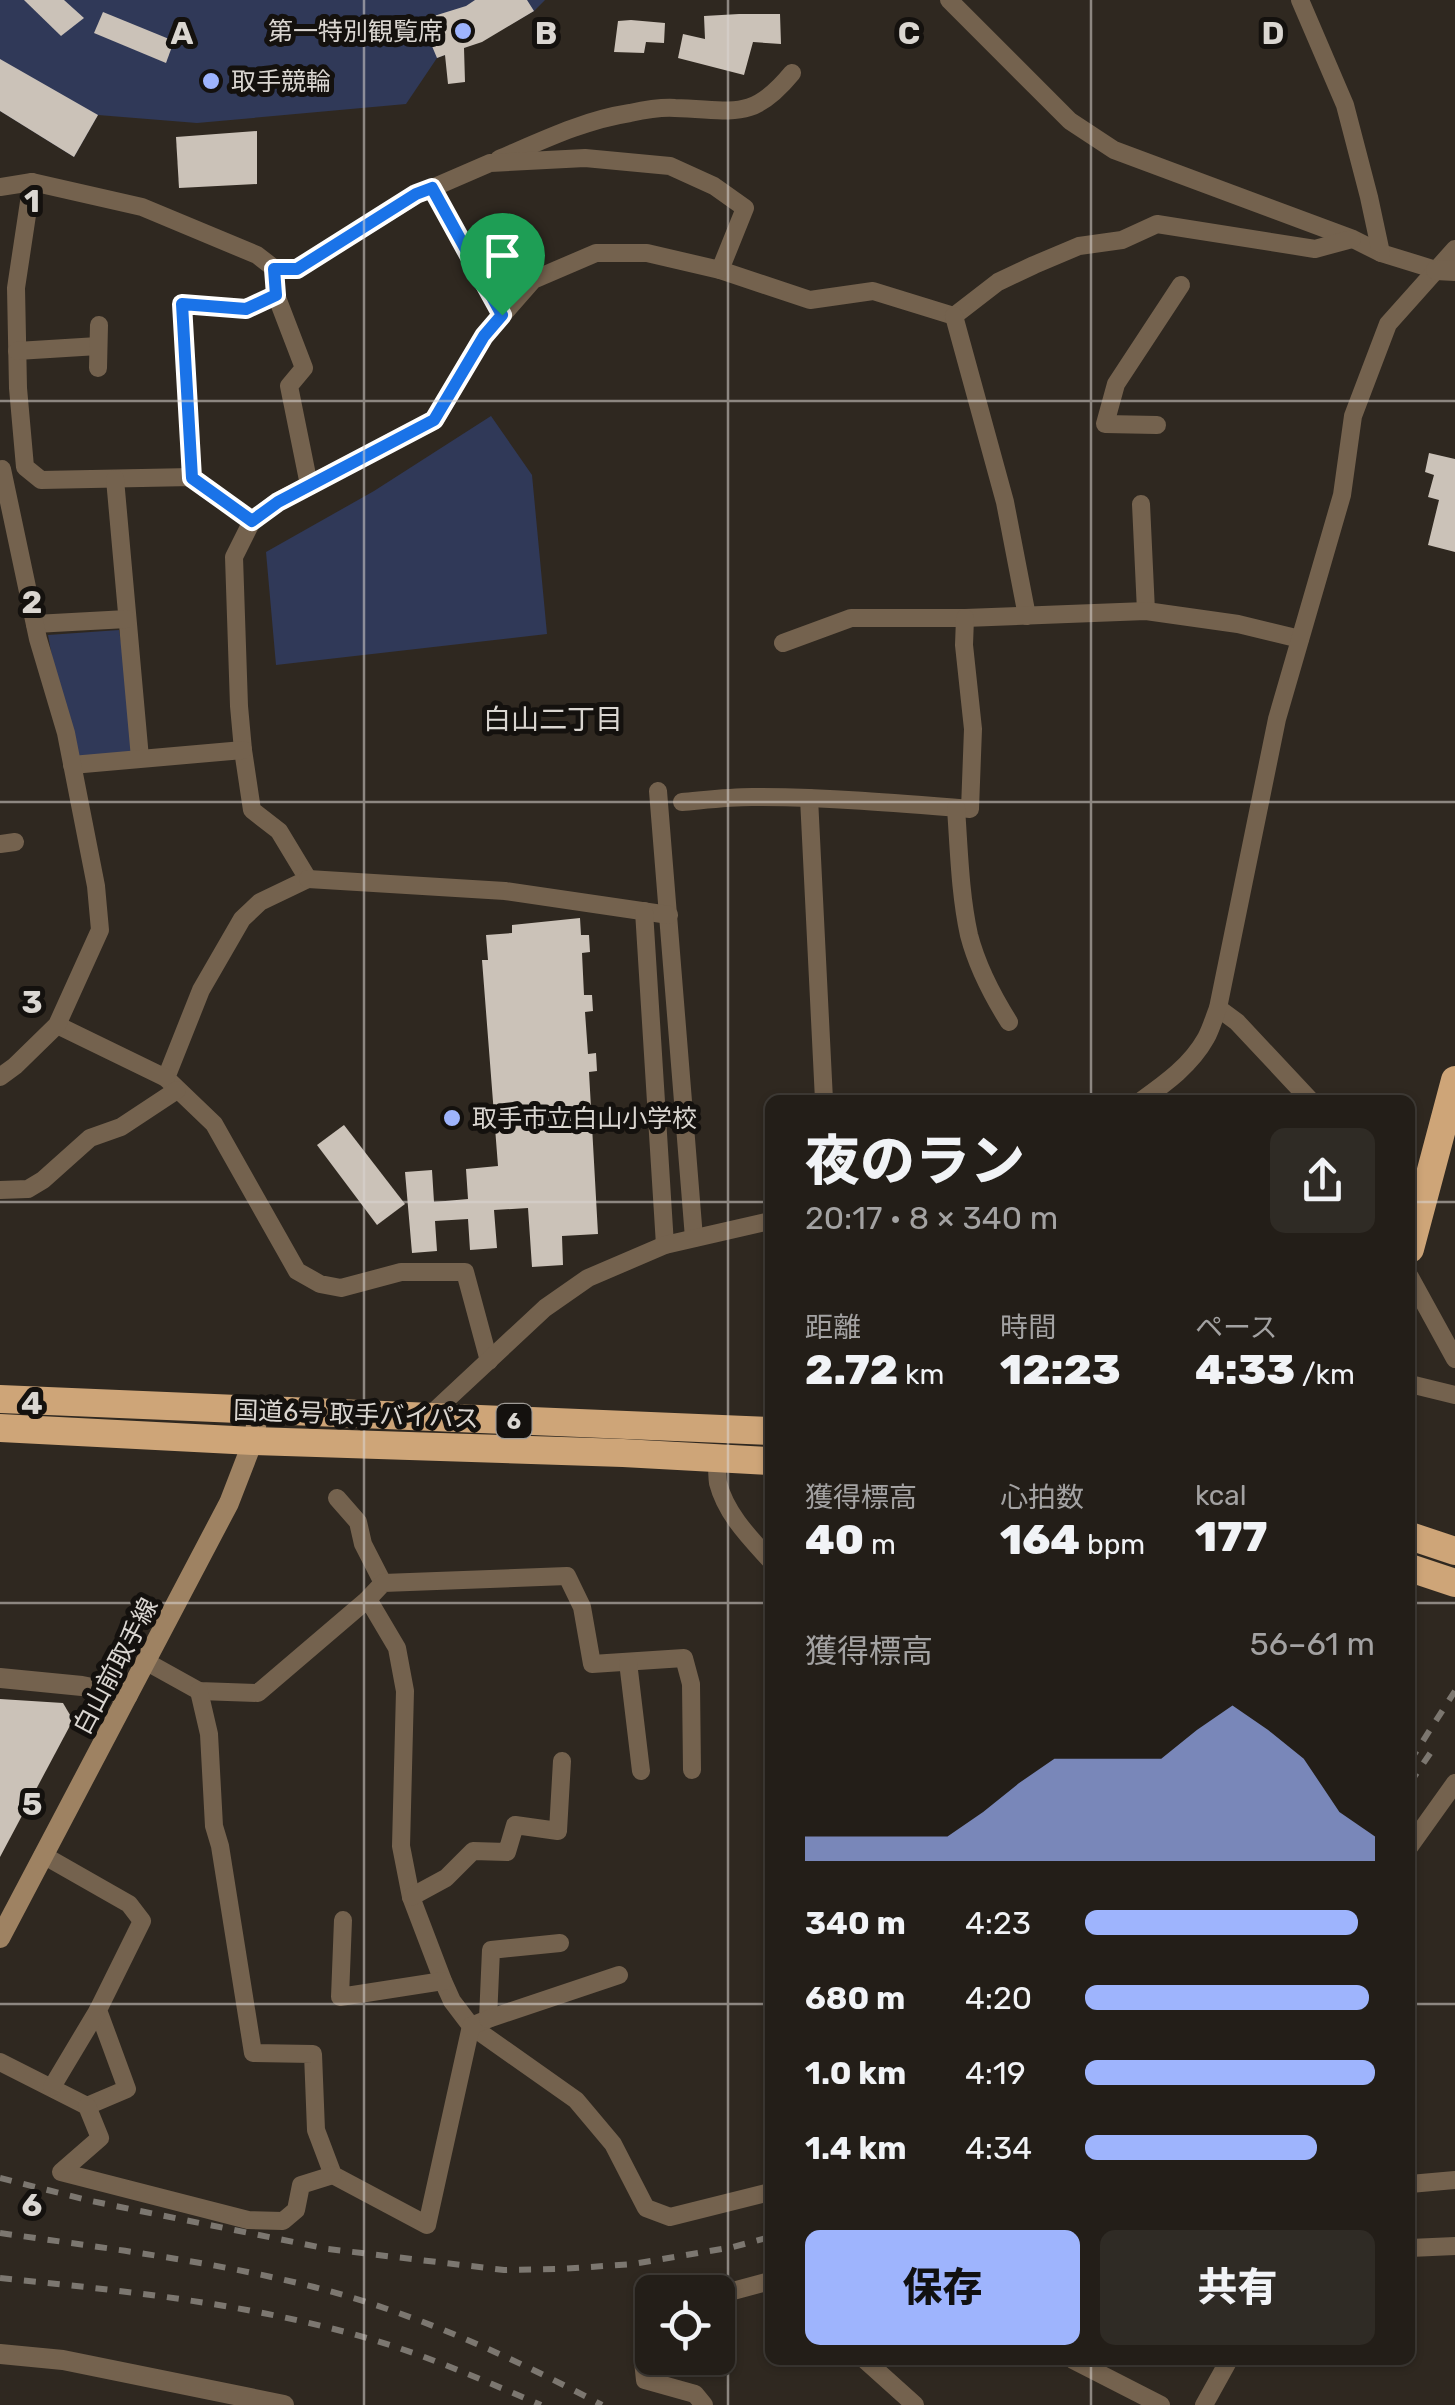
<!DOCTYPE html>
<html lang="ja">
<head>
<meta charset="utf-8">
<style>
	body { margin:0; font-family:Rubik,"Noto Sans JP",sans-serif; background:#2f2b25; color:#f1f3f6; height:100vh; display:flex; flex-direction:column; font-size:38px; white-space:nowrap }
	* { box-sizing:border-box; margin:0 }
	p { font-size:32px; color:#a3a2a2 }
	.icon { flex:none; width:55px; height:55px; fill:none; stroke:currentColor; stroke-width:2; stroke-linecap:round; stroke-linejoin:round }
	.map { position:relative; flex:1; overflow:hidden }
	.details { position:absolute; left:765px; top:1095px; width:650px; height:1270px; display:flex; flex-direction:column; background:#231e18; border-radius:15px; box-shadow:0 2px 8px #0004,0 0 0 2px #403c37 }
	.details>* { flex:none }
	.buttons { position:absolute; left:635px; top:2275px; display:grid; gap:20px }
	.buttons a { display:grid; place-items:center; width:100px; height:100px; border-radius:15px; background:#231e18; box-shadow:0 2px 8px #0004,0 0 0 2px #403c37; font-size:50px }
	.pin { position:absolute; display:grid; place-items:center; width:85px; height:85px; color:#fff; margin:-102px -42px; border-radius:50% 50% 50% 0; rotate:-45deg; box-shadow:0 0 10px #0007 }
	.pin .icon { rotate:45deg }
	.round { display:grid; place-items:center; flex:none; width:105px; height:105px; border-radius:15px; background:#2f2b25 }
	.overview { display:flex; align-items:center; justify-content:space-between; height:170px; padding:0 40px }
	h1 { font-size:55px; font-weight:800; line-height:75px }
	.stats { display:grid; grid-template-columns:repeat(3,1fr); gap:15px; height:170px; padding:10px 40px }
	.stats div { display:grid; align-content:center }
	.stats b { font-size:42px; font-weight:800 }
	.stats small { font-size:28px; font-weight:400 }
	.stats p { font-size:28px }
	.chart { height:280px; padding:20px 40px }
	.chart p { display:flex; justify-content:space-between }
	.chart svg { width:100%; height:180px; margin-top:10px; fill:#9eb4fd; opacity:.7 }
	.button { display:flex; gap:20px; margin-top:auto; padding:20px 40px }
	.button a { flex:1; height:115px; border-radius:15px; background:#9eb4fd; color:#111; font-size:40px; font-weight:800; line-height:115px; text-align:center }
	.button a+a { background:#2f2b25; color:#f1f3f6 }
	ul { padding:0 40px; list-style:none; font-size:32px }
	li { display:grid; grid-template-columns:160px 120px 1fr; align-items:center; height:75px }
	li i { height:25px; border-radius:12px; background:#9eb4fd }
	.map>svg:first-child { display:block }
	.green { fill:#303958 }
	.building { fill:#cbc2b8 }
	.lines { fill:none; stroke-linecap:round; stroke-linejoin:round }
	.minor { stroke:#74624e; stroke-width:18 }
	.tertiary { stroke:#74624e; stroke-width:20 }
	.secondary { stroke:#9e8262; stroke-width:20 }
	.trunk { stroke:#cea578; stroke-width:28 }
	.rail { stroke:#7c7770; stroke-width:6; stroke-dasharray:12 12; stroke-linecap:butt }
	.route-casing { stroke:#fff; stroke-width:20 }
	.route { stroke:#1a73e8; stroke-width:12 }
	.grid { fill:none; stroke:#dad6d1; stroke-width:2.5; stroke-opacity:0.55 }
	.poi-dot { fill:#9eb4fd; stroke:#14110e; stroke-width:4 }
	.labels { text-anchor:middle; stroke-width:10; stroke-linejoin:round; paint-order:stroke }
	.shield { fill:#14110e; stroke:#9f9b96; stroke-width:2.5 }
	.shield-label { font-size:22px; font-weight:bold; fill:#dad6d1 }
	.poi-label { font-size:25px; fill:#dad6d1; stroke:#14110e; text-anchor:start }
	.street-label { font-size:25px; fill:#dad6d1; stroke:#14110e }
	.neighbourhood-label { font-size:28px; fill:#dad6d1; stroke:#14110e }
	.grid-label { font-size:32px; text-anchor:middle; font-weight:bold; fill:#dad6d1; stroke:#14110e; stroke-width:10; stroke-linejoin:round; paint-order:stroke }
</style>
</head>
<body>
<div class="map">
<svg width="1455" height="2405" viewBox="0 0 1455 2405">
	<rect width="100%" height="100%" fill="#2f2820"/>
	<!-- green -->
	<g class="green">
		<polygon points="0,0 545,0 534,11 482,41 437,58 406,104 197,123 98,115 74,157 0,111"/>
		<polygon points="491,416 532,475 547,634 276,665 266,552 374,491"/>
		<polygon points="119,630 140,758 72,765 48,635"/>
	</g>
	<!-- building -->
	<g class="building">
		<polygon points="24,0 64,0 84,18 61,36"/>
		<polygon points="475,0 527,0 534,11 482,42 464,48 465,82 448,84 445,55 437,58 421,20 466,6"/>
		<polygon points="103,12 174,41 166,63 94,33"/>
		<polygon points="739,14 780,14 781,44 753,42 744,75 678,58 683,34 705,39 704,16"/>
		<polygon points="631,20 665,23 664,43 646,42 644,53 614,52 618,21"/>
		<polygon points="0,59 98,115 74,157 0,111"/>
		<polygon points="257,131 257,184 179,188 176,137"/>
		<polygon points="1429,453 1455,459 1455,552 1428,545 1439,500 1428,497 1434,475 1425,472"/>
		<polygon points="580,918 581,935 589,935 590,952 582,953 584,995 592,995 593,1011 585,1012 588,1054 596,1053 597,1071 589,1072 598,1234 562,1236 563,1265 532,1267 528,1208 494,1210 497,1248 470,1250 468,1219 435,1221 437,1251 412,1253 405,1172 432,1170 434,1202 468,1199 466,1169 498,1166 482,960 488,960 486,935 512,933 512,925"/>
		<polygon points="344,1125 405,1204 377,1225 317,1145"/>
		<polygon points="0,1699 63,1703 73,1720 0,1857"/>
	</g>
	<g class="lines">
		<!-- minor -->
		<g class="minor">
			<polyline points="949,0 1070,121 1114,150 1353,239 1381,253 1436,270"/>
			<polyline points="1300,0 1345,105 1369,197 1381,253"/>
			<path d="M499,159C541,141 584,120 630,113C644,110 661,107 675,108C732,109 751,123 792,73"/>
			<polyline points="32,182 16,288 18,388 25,467 41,480 192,477 252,521"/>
			<polyline points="0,187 32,182 142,207 257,255 275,269"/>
			<polyline points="432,188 502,315"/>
			<polyline points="720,270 810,300 873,291 954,316"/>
			<polyline points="276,295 304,368 289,386 309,485"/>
			<polyline points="954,316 998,282 1034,265 1079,246 1122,240 1157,224 1315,249 1352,239"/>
			<polyline points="954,316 1005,502 1027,616"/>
			<polyline points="17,351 98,346"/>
			<polyline points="98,368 99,325"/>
			<polyline points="1157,425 1105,424 1116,384 1181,285"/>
			<polyline points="192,477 182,304 246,309 276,295 275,269 297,269 416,195 490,163 585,158 670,166 714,186 745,208 720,270 647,253 596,253 533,280 484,336 435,420 278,501 252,521 234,557 239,706 243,750 252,810 279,831 308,879 260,902 242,919 201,990 166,1078 214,1124 297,1271 320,1284 341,1288 401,1272 465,1272 489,1361"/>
			<polyline points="115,479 140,758"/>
			<polyline points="1141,504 1146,611"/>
			<polyline points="35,624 127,619"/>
			<polyline points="783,643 851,618 965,618 1146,611 1238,624 1300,639"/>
			<polyline points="72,765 243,750"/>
			<polyline points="658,791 694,1238"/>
			<polyline points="809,798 824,1100"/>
			<path d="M682,802C705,800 729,797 752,797C825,797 898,803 970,809L973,729L964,645L965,618"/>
			<path d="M956,808C959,850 960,894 969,935C977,966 992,995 1009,1022"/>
			<polyline points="0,844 15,842"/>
			<polyline points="308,879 505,891 669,915"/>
			<polyline points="644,911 665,1245"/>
			<polyline points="1218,1008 1237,1022 1310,1100"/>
			<polyline points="57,1025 166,1078"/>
			<polyline points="0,1077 15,1066 57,1025 100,930 96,886 66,733 38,639 2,469"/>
			<path d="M1142,1100C1166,1083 1191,1065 1206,1038C1211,1029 1214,1018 1218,1008L1277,719L1342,495L1353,416L1388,324L1455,249"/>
			<polyline points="0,1190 28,1189 43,1180 90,1138 121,1127 177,1090"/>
			<polyline points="1410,1277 1455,1359"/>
			<polyline points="1410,1384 1455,1395"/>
			<polyline points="427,1418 545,1308 588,1278 665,1245 770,1221"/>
			<path d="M717,1458C717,1466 717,1476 718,1483C726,1514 750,1538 770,1560"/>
			<polyline points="337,1498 358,1522 363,1544 383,1583"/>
			<polyline points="368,1599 397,1648 405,1691 401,1846 411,1897 443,1981 452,2001 471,2026 576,2100 613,2144 646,2208 670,2217 770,2192"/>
			<polyline points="145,1661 199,1691 258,1693 368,1599 383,1583 567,1576 582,1607 592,1664 684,1658 691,1684 692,1770"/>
			<polyline points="628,1662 641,1771"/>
			<polyline points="199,1691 209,1734 214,1826 220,1846 253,2053 313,2054 316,2130 333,2175 427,2225 471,2026 488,2019 491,1950 560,1943"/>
			<polyline points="1410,1846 1455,1783"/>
			<polyline points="411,1897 446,1878 473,1851 507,1852 515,1825 558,1831 562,1761"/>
			<polyline points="343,1920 340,1997 443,1981"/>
			<polyline points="488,2019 619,1975"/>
			<polyline points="0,2062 87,2106 127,2089 98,2010 142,1921 129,1904 43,1855"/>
			<polyline points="52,2087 98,2010"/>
			<polyline points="87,2106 100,2138 61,2172 248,2220 283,2221 296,2210 301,2185 333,2175"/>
			<polyline points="1410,2184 1455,2180"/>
			<polyline points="1410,2248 1455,2246"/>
			<polyline points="718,2295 770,2281"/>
			<path d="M652,2314C638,2329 643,2360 645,2380L695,2394L704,2405"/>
			<polyline points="865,2360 915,2405"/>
			<polyline points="1073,2360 1161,2405"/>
			<polyline points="1204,2405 1229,2360"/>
		</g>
		<!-- tertiary -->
		<g class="tertiary">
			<polyline points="1436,270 1455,271"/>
			<polyline points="0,1678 82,1686 128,1695"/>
			<polyline points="0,2354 63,2360 284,2405"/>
		</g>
		<!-- secondary -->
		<polyline class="secondary" points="0,1938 229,1503 253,1441 259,1411"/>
		<!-- trunk -->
		<g class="trunk">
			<polyline points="1410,1249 1455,1080"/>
			<polyline points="0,1399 770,1431"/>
			<polyline points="0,1428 253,1441 623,1453 770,1461"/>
			<polyline points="1410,1536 1455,1551"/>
			<polyline points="1410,1568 1455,1583"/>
		</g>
		<!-- rail -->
		<g class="rail">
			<polyline points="1410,1761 1455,1691"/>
			<polyline points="1410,1783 1431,1752"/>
			<polyline points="0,2178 91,2201 328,2249 504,2270 561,2269 633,2264 733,2247 770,2237"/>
			<path d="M0,2233C105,2248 211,2261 314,2287C415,2313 510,2356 602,2405"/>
			<path d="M0,2278C127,2291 254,2304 377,2341C433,2358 487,2382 541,2405"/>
		</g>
	</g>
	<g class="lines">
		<!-- route casing -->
		<g class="route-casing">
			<polygon id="route" points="432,188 502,315 484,336 434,420 278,502 252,521 192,478 182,304 246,309 276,295 274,269 297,269 416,194"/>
		</g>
		<!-- route -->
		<use href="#route" class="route"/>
	</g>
	<!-- grid -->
	<path class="grid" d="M364,0V2405M728,0V2405M1091,0V1100M0,401H1455M0,802H1455M0,1202H770M1410,1202H1455M0,1603H770M1410,1603H1455M0,2004H770M1410,2004H1455M1091,2360V2405"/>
	<!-- markers -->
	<g class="poi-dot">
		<circle cx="463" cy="31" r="10"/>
		<circle cx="211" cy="81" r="10"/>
		<circle cx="452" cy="1118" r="10"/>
	</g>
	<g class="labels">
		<!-- shield labels -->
		<rect class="shield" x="496.5" y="1404" width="35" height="34" rx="8"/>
		<g class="shield-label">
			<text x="514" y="1429">6</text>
		</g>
		<!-- poi labels -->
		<g class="poi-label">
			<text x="443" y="40" text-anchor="end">第一特別観覧席</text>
			<text x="231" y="90">取手競輪</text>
			<text x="472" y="1127">取手市立白山小学校</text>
		</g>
		<!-- street labels -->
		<g class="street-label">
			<text transform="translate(356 1414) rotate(2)" y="9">国道6号 取手バイパス</text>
			<text transform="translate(115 1666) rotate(-62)" y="9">白山前取手線</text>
		</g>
		<!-- neighbourhood labels -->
		<g class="neighbourhood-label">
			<text x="553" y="729">白山二丁目</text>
		</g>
	</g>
	<g class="grid-label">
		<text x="182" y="44">A</text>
		<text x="546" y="44">B</text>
		<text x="909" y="44">C</text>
		<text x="1273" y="44">D</text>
		<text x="32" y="212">1</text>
		<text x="32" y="613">2</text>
		<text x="32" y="1013">3</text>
		<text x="32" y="1414">4</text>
		<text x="32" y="1815">5</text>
		<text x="32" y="2216">6</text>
	</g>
</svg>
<div class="buttons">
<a><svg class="icon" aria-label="locate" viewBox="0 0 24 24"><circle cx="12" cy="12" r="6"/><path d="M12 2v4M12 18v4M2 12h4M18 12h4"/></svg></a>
</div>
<div class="pin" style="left:502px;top:315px;background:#1e9e55"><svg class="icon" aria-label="arrive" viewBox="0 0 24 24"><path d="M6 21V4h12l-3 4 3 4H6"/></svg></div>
<section class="details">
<div class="overview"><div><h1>夜のラン</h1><p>20:17 · 8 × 340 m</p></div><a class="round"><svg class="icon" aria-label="share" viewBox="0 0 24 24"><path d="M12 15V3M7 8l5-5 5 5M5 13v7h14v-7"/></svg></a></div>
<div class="stats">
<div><p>距離</p><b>2.72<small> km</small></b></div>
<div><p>時間</p><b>12:23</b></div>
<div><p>ペース</p><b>4:33<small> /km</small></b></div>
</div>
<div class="stats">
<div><p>獲得標高</p><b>40<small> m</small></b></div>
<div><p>心拍数</p><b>164<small> bpm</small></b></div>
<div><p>kcal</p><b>177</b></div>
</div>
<div class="chart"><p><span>獲得標高</span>56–61 m</p>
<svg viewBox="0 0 160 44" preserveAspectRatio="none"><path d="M0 44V38L10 38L20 38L30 38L40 38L50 32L60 25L70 19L80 19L90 19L100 19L110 12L120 6L130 12L140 19L150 32L160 38V44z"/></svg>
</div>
<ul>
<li><b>340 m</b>4:23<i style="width:94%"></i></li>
<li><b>680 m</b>4:20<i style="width:98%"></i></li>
<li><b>1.0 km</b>4:19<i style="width:100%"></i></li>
<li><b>1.4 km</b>4:34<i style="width:80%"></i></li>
</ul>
<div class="button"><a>保存</a><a>共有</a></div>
</section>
</div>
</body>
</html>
